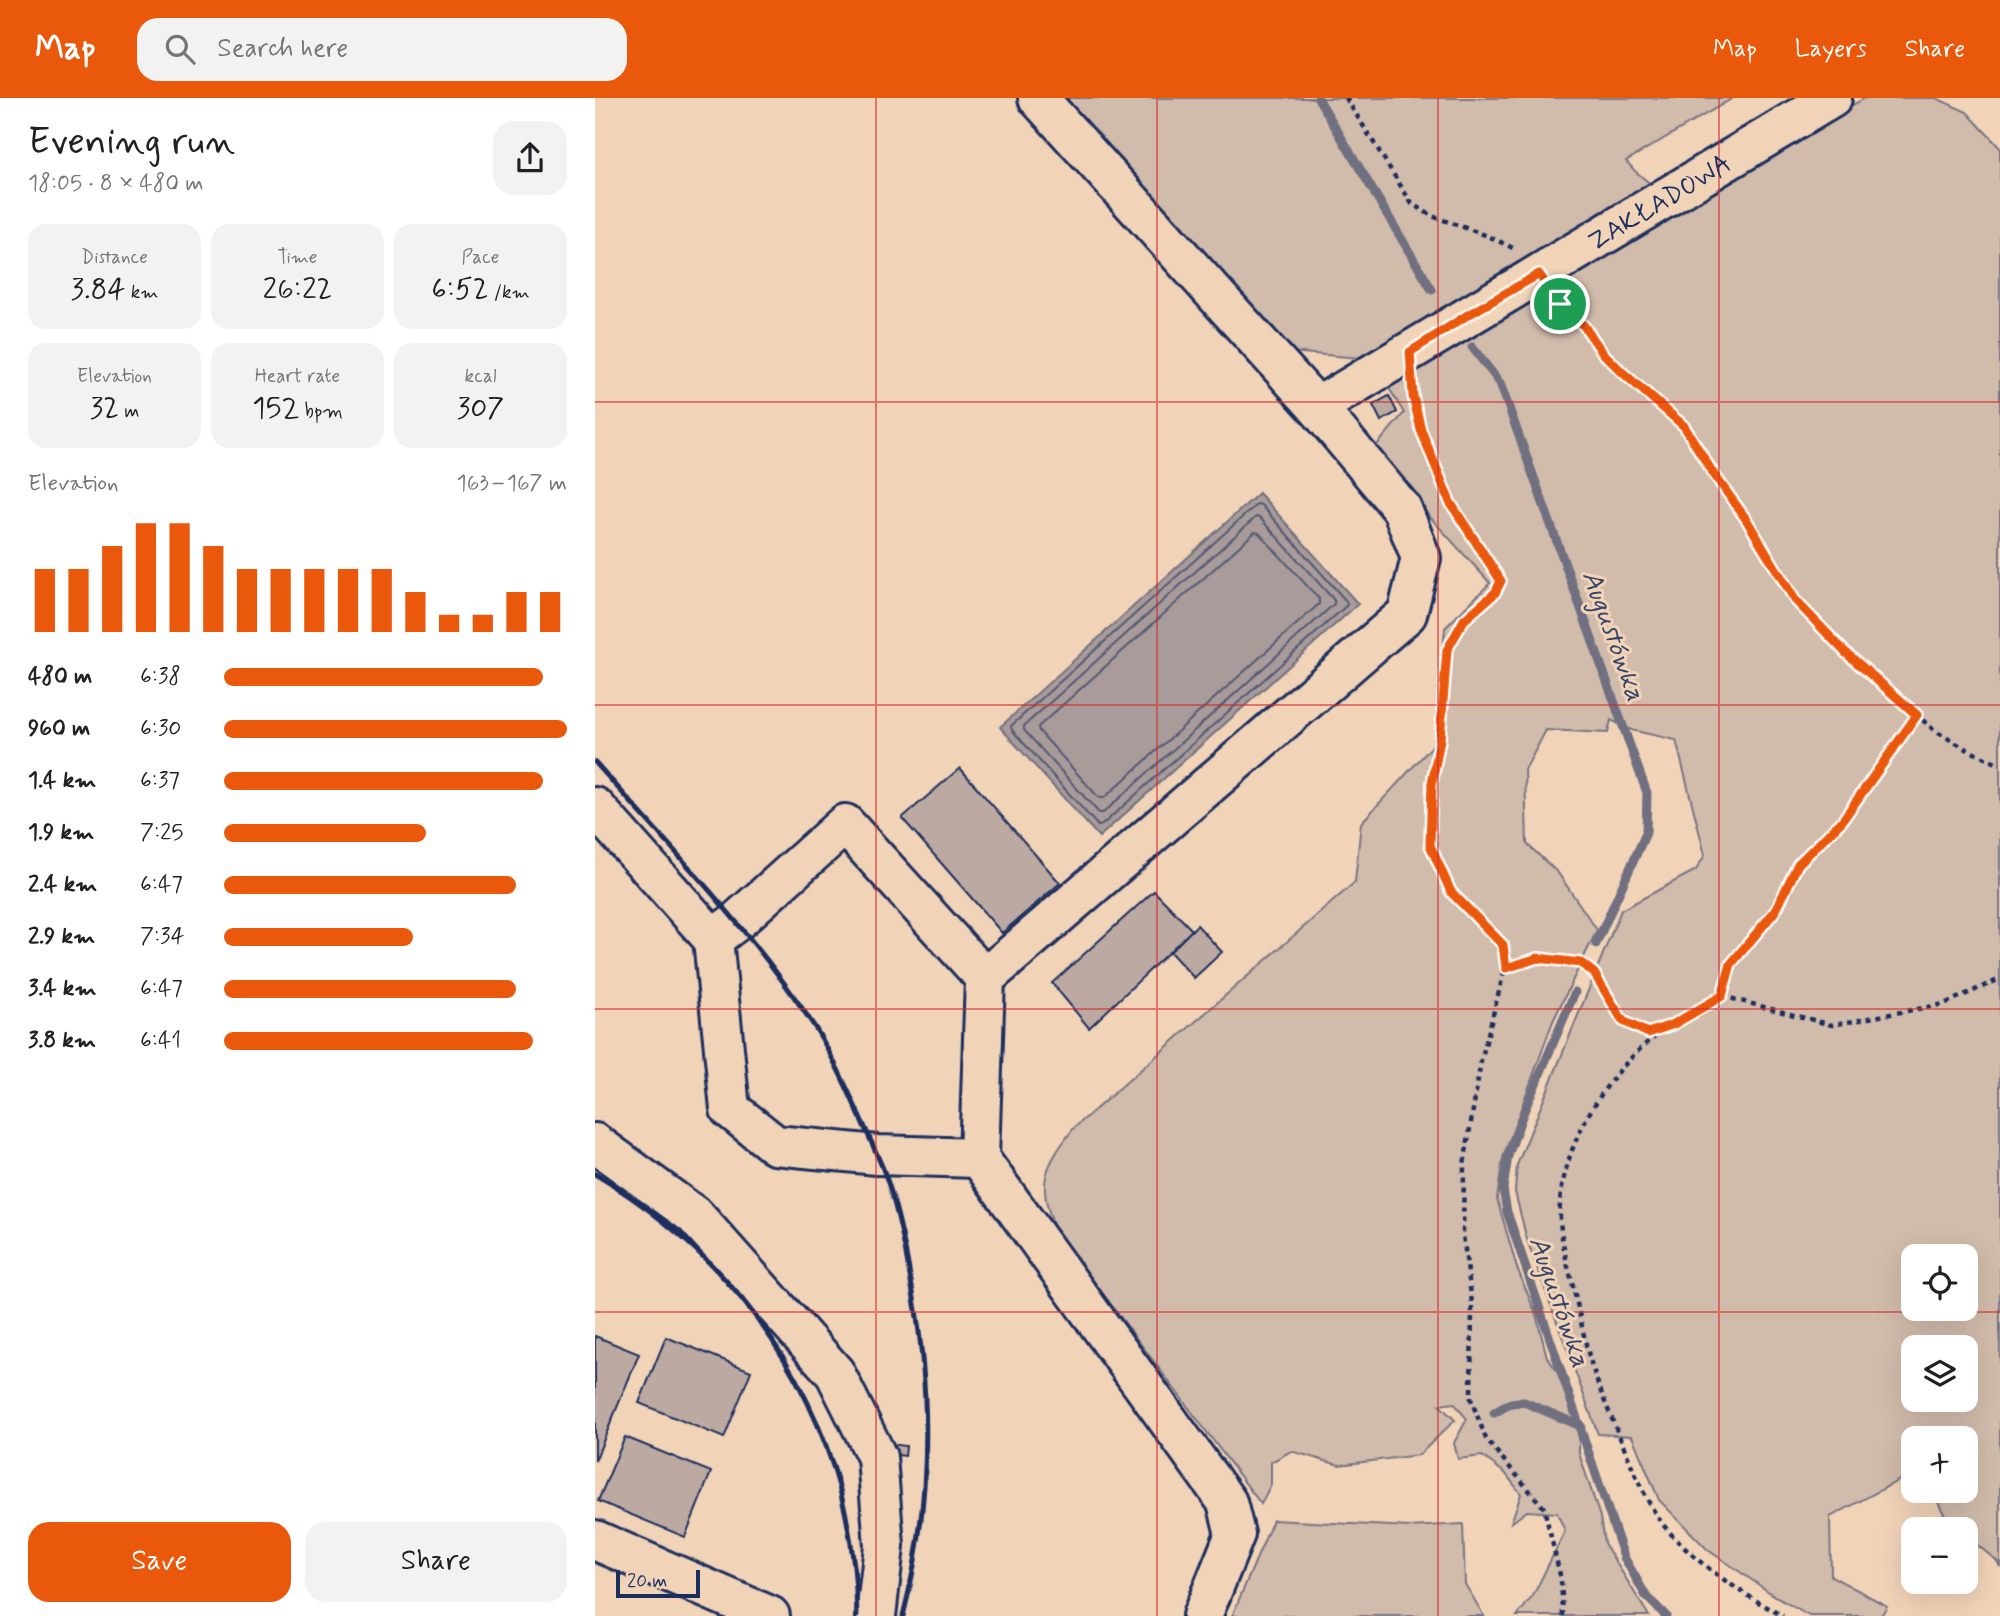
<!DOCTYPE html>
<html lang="en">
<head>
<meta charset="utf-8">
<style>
	body { margin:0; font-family:Mynerve,sans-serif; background:#f2f2f2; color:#202124; height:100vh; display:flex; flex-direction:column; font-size:26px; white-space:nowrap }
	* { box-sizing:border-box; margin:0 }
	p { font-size:23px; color:#757577 }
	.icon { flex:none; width:38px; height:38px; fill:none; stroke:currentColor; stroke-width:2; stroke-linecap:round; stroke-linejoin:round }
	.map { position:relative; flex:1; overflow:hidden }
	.sheet { display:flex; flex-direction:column; background:#fff; width:595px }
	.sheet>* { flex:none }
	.fabs { position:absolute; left:1306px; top:1146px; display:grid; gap:14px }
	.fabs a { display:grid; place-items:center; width:77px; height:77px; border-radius:14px; background:#fff; box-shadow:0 7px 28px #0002; font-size:35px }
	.scale { position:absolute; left:21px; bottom:18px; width:84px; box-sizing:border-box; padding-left:7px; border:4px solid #1b2f5e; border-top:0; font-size:19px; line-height:24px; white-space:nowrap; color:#1b2f5e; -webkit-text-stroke:5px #f1d3b8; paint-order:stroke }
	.pin { position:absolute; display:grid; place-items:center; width:60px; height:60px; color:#fff; margin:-30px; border:4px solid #fff; border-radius:50%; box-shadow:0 2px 7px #0007 }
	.round { display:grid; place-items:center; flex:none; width:74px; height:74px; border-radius:21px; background:#f2f2f2 }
	.head { display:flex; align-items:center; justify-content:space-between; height:119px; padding:0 28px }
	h1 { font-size:38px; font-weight:600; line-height:52px }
	.figures { display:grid; grid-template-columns:repeat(3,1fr); gap:10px; height:119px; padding:7px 28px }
	.figures div { display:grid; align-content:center; border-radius:18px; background:#f2f2f2; text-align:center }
	.figures b { font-size:30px; font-weight:600 }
	.figures small { font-size:19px; font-weight:400 }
	.figures p { font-size:19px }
	.chart { height:196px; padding:14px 28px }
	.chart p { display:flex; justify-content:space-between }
	.chart svg { width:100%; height:126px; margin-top:7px; stroke:#ea580c; stroke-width:6 }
	.action { display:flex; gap:14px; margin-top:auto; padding:14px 28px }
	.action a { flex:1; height:80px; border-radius:21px; background:#ea580c; color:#fff; font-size:28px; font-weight:600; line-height:80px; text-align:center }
	.action a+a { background:#f2f2f2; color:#202124 }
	ul { padding:0 28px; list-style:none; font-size:23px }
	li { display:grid; grid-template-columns:112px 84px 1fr; align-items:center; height:52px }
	li i { height:18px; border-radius:9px; background:#ea580c }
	header { display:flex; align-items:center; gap:42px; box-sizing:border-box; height:98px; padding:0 35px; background:#ea580c; color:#fff }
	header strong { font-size:33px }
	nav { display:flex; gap:38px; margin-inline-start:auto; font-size:24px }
	.search { width:490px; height:63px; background:#f2f2f2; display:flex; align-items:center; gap:18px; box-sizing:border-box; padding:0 24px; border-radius:21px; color:#757577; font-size:26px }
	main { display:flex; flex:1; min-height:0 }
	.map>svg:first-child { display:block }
	.green { fill:#d1bbab; stroke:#767584; stroke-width:2; fill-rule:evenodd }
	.water { fill:#a89b99; stroke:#707081; stroke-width:2 }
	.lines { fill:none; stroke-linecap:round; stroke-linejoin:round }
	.shore { stroke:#535a76; stroke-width:2 }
	.stream { stroke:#707081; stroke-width:9 }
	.building { fill:#bcaaa2; stroke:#1b2f5e; stroke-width:2 }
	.minor-casing { stroke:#1b2f5e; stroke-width:44 }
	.path { stroke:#1b2f5e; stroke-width:4.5; stroke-dasharray:5 5; stroke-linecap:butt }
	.minor { stroke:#f1d3b8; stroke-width:38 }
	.rail { stroke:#1b2f5e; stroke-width:5 }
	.route-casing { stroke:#fff; stroke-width:14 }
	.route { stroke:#ea580c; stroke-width:9 }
	.grid { fill:none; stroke:#d62828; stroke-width:2; stroke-opacity:0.55 }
	.labels { text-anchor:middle; stroke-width:6; stroke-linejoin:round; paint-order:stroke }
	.street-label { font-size:26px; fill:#1b2f5e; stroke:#f1d3b8 }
	.water-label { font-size:28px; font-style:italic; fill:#37456a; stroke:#f1d3b8 }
</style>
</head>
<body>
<header>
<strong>Map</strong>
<div class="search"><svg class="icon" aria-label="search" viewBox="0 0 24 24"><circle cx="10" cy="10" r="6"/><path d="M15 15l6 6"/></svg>Search here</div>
<nav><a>Map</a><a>Layers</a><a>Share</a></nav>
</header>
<main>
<section class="sheet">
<div class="head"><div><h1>Evening run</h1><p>18:05 · 8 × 480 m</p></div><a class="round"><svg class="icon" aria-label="share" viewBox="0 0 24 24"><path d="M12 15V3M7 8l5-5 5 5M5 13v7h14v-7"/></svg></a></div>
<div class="figures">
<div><p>Distance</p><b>3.84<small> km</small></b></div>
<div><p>Time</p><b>26:22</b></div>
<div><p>Pace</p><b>6:52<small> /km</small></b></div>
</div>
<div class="figures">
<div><p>Elevation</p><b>32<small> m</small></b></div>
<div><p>Heart rate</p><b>152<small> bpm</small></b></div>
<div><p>kcal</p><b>307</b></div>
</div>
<div class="chart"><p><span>Elevation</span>163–167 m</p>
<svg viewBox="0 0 160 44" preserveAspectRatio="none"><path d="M5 44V22M15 44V22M25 44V14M35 44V6M45 44V6M55 44V14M65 44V22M75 44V22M85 44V22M95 44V22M105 44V22M115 44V30M125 44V38M135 44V38M145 44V30M155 44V30"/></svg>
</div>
<ul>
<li><b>480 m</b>6:38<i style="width:93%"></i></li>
<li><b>960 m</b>6:30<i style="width:100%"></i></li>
<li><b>1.4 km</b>6:37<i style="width:93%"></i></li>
<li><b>1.9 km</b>7:25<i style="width:59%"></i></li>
<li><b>2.4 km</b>6:47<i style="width:85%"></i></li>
<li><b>2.9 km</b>7:34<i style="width:55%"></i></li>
<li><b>3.4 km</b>6:47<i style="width:85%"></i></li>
<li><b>3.8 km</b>6:41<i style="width:90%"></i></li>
</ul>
<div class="action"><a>Save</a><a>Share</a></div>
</section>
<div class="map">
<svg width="1405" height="1518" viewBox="0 0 1405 1518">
	<rect width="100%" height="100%" fill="#f1d3b8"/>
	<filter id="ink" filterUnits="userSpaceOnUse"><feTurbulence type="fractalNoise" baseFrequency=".0143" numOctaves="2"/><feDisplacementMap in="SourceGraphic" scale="14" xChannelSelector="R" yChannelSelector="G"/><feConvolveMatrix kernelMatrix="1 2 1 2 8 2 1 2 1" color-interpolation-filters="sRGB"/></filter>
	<g filter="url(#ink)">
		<!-- green -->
		<g class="green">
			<polygon points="460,0 1138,0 1031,63 1040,73 1064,93 777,261 684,253"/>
			<path d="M1270,0H1341L1372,14L1405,50V1469L1402,1463L1370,1437V1432C1352,1431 1345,1407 1338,1393H1370V1340H1318V1382L1308,1380L1235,1419L1236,1478L1292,1508L1286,1518H1214L1183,1500L1113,1452L1064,1402L1037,1338L1003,1336L932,1142L920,1094L922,1067L1026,812L1101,772L1110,757L1081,642L1036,632L1016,622L1013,635L951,632L930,672L932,746L963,775L1002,832L958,923L908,1060L902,1101L922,1170L941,1216L952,1259L962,1273L979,1320L984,1340V1355L1005,1419L1009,1445L1054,1518H922L938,1498L970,1433L962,1415L932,1413L916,1425L926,1396L910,1375L887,1358L863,1361L859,1345L872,1321L859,1305L844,1307L860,1322L824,1357L744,1367L696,1353L676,1364V1386L666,1406L460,1132C442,1084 448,1071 478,1031L760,784L766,725L841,644L850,530L895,485L776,354L809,315L791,285L880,222ZM1318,1158H1370V1211H1318ZM1318,1250H1370V1302H1318Z"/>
			<polygon points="678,1422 815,1429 868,1426 870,1486 889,1518 637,1518"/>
		</g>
		<!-- water -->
		<polygon class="water" points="664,395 763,506 504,739 405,629"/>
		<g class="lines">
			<!-- shore -->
			<g class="shore">
				<polygon points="662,406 666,407 751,503 752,507 507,727 503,728 417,632 416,628"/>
				<polygon points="661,419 665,420 739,502 739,506 508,715 504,715 429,632 429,628"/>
				<polygon points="660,434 664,435 724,501 724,506 509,700 504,700 444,633 443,629"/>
			</g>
			<!-- stream -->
			<g class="stream">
				<polyline points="723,0 837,192"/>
				<polyline points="877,249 905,285 1052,695 1051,735 1001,846"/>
				<polyline points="980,894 927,1018 913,1058 908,1091 912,1114 1029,1459 1051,1498 1071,1518"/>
				<polyline points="899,1315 916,1305 929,1304 986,1328"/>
			</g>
		</g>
		<!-- building -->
		<g class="building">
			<polygon points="794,298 802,314 786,323 778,307"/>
			<polygon points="365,670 465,785 407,835 307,720"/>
			<polygon points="559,793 597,832 494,930 457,885"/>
			<polygon points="602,827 627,854 599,880 575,854"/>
			<polygon points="0,1238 44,1256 0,1363"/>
			<polygon points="71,1239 156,1273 129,1340 44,1305"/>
			<polygon points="30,1339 116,1374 90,1439 3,1403"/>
			<polygon points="295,1346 311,1348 310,1358 294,1356"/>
		</g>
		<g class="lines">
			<!-- minor casing -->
			<g class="minor-casing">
				<g id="minor">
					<polyline points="443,0 722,309 807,411 826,460 812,516 390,880 384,1060 632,1404 640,1436 607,1518"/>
					<path id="s1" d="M722,309L1237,0"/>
					<polyline points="0,709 118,841 135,1011 180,1047 282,1057 384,1060"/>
					<polyline points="118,841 142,823 250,726 390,880"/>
					<polyline points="0,1045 100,1118 240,1275 282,1359 289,1448 281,1518"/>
					<polyline points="0,1442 175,1518"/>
				</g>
			</g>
			<!-- path -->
			<g class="path">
				<polyline points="751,0 817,106 837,118 893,138 920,151"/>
				<polyline points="963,203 989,228 1008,255 1026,274 1089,328 1118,375 1151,421 1200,502 1250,553 1340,633 1375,653 1405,667"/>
				<polyline points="817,289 826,332 855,404 906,483 900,495 869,522 852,552 845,642 837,685 836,747 856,795 908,847 910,870"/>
				<polyline points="1127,898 1136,866 1181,812 1203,766 1247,723 1322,616"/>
				<path d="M1069,931C1016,970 971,1037 965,1104C963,1133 972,1164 979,1193C985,1217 989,1241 996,1265C1005,1295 1019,1325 1031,1354C1042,1380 1052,1406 1070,1429C1101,1466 1146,1495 1188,1518"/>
				<polyline points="968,1518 966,1481 949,1410 891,1341 876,1301 877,1205 868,1137 869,1067 886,963 910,870 943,860 986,865 999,875 1028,923 1053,935 1079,926 1127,898 1237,927 1349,906 1405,881"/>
			</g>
			<!-- minor -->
			<use href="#minor" class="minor"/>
			<!-- rail -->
			<g class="rail">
				<path d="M0,664C76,750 156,832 219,928C235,953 248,981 260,1008C270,1030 281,1053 290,1076C302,1109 309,1143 315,1178C337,1291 337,1406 308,1518"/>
				<path d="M0,1076C160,1171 259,1330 262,1518"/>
			</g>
		</g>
	</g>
	<g class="lines" filter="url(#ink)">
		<!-- route casing -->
		<g class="route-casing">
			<polygon id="route" points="944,176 965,206 989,228 1008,255 1027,274 1089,328 1118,375 1151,421 1200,502 1250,554 1322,617 1247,723 1203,766 1181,812 1136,866 1127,898 1079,926 1053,935 1028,923 999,875 986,865 943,860 911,870 908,847 856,794 835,747 837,685 845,642 852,552 869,522 900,495 906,483 855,404 826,332 818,298 815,254 871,218"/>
		</g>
		<!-- route -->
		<use href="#route" class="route"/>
	</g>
	<!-- grid -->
	<path class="grid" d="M281,0V1518M562,0V1518M843,0V1518M1124,0V1518M0,304H1405M0,607H1405M0,911H1405M0,1214H1405"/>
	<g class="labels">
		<!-- street labels -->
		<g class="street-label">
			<text dy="9" stroke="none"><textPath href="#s1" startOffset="399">ZAKŁADOWA</textPath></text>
		</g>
		<!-- water labels -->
		<g class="water-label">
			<text transform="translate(1020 537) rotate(70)" y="10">Augustówka</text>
			<text transform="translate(966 1203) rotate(71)" y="10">Augustówka</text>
		</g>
	</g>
</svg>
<div class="fabs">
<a><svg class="icon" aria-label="locate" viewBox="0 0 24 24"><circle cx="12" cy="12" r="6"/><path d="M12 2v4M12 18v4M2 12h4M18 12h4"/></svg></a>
<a><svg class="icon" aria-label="layers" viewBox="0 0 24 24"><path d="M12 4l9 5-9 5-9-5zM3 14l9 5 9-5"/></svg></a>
<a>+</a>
<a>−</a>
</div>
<div class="scale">20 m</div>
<div class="pin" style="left:965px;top:206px;background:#1e9e55"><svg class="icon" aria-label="arrive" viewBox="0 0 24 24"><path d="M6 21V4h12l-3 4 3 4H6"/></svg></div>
</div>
</main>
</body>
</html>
